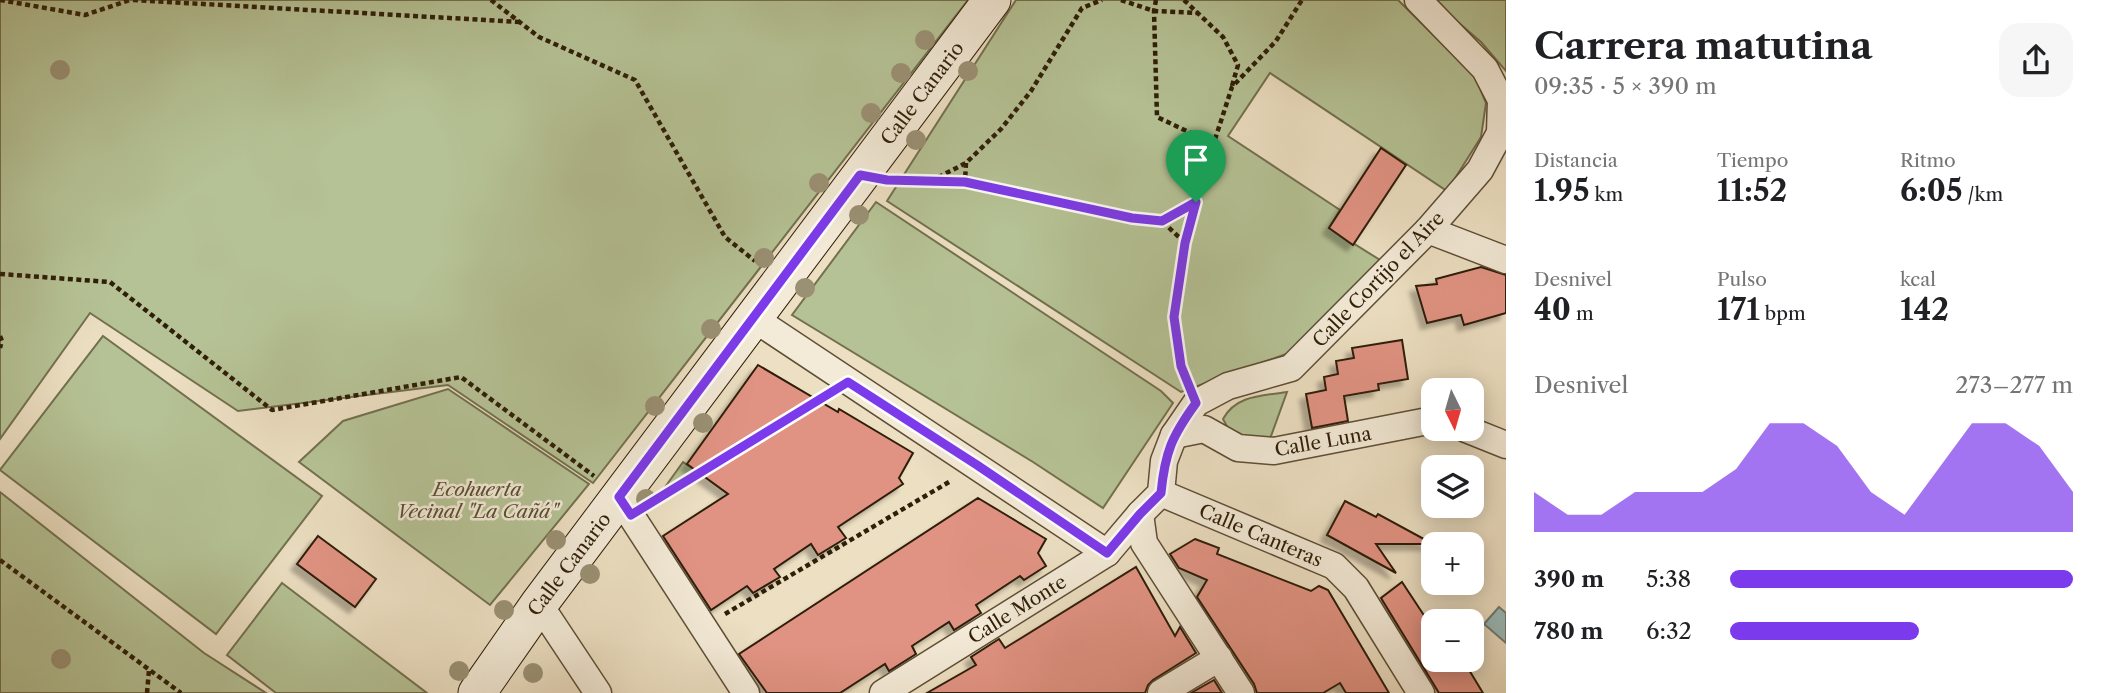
<!DOCTYPE html>
<html lang="es">
<head>
<meta charset="utf-8">
<style>
	body { margin:0; font-family:"Libre Caslon Text",serif; background:#f6f6f6; color:#202124; height:100vh; display:flex; flex-direction:column; font-size:26px; white-space:nowrap }
	* { box-sizing:border-box; margin:0 }
	p { font-size:23px; color:#757577 }
	.icon { flex:none; width:38px; height:38px; fill:none; stroke:currentColor; stroke-width:2; stroke-linecap:round; stroke-linejoin:round }
	.map { position:relative; flex:1; overflow:hidden }
	.details { display:flex; flex-direction:column; background:#fff; width:595px }
	.details>* { flex:none }
	.needle { width:46px; rotate:175deg }
	.fabs { position:absolute; left:1421px; top:378px; display:grid; gap:14px }
	.fabs a { display:grid; place-items:center; width:63px; height:63px; border-radius:14px; background:#fff; box-shadow:0 4px 18px #0003; font-size:35px }
	.pin { position:absolute; display:grid; place-items:center; width:60px; height:60px; color:#fff; margin:-72px -30px; border-radius:50% 50% 50% 0; rotate:-45deg; box-shadow:0 0 7px #0007 }
	.pin .icon { rotate:45deg }
	.round { display:grid; place-items:center; flex:none; width:74px; height:74px; border-radius:21px; background:#f6f6f6 }
	.head { display:flex; align-items:center; justify-content:space-between; height:119px; padding:0 28px }
	h1 { font-size:38px; font-weight:700; line-height:52px }
	.metrics { display:grid; grid-template-columns:repeat(3,1fr); gap:10px; height:119px; padding:7px 28px }
	.metrics div { display:grid; align-content:center }
	.metrics b { font-size:30px; font-weight:700 }
	.metrics small { font-size:19px; font-weight:400 }
	.metrics p { font-size:19px }
	.chart { height:196px; padding:14px 28px }
	.chart p { display:flex; justify-content:space-between }
	.chart svg { width:100%; height:126px; margin-top:7px; fill:#7c3aed; opacity:.7 }
	ul { padding:0 28px; list-style:none; font-size:23px }
	li { display:grid; grid-template-columns:112px 84px 1fr; align-items:center; height:52px }
	li i { height:18px; border-radius:9px; background:#7c3aed }
	main { display:flex; flex:1; min-height:0 }
	.map>svg:first-child { display:block }
	.green { fill:#b5c295; stroke:#72704e; stroke-width:2 }
	.water { fill:#9bbbbb; stroke:#707c73; stroke-width:2 }
	.building { fill:#e19383; stroke:#2f1e08; stroke-width:2; filter:url(#shadow) }
	.lines { fill:none; stroke-linecap:round; stroke-linejoin:round }
	.street-casing { stroke:#5e4e36; stroke-width:29 }
	.secondary-casing { stroke:#2f1e08; stroke-width:39 }
	.path { stroke:#2f1e08; stroke-width:4.5; stroke-dasharray:5 3.5; stroke-linecap:butt }
	.street { stroke:#f3ead7; stroke-width:26 }
	.secondary { stroke:#f3ead7; stroke-width:37 }
	.tree { fill:#9a9073 }
	.route-casing { stroke:#fff; stroke-width:14 }
	.route { stroke:#7c3aed; stroke-width:9 }
	.labels { text-anchor:middle; stroke-width:5; stroke-linejoin:round; paint-order:stroke }
	.street-label { font-size:19px; fill:#2f1e08; stroke:#f3ead7 }
	.park-label { font-size:19px; font-style:italic; fill:#574f32; stroke:#f3ead7 }
</style>
</head>
<body>
<main>
<div class="map">
<svg width="1506" height="693" viewBox="0 0 1506 693">
	<defs>
		<filter id="shadow"><feDropShadow dx="-6" dy="6" stdDeviation="2" flood-color="#0004"/></filter>
	</defs>
	<rect width="100%" height="100%" fill="#ecdfc2"/>
	<filter id="stains"><feTurbulence type="fractalNoise" baseFrequency=".00286" numOctaves="4"/><feColorMatrix values="0 0 0 0 .2 0 0 0 0 .09 0 0 0 0 .02 0 0 0 .5 -.17"/></filter>
	<radialGradient id="worn" r=".72"><stop offset=".6" stop-color="#630" stop-opacity="0"/><stop offset="1" stop-color="#630" stop-opacity=".3"/></radialGradient>
	<!-- green -->
	<g class="green">
		<polygon points="0,0 968,0 593,483 448,385 238,411 90,313 0,439"/>
		<polygon points="1016,0 1398,0 1475,76 1486,103 1481,137 1447,191 1270,73 1228,136 1340,210 1329,228 1380,260 1289,353 1181,392 887,201"/>
		<polygon points="1432,0 1506,0 1506,71 1481,42"/>
		<polygon points="876,202 1161,391 1173,403 1103,508 1033,462 792,315"/>
		<polygon points="103,336 322,496 216,634 0,470"/>
		<polygon points="448,389 589,484 490,605 299,462 343,421"/>
		<path d="M1287,392L1271,436L1258,445L1230,432L1223,419C1236,395 1262,396 1287,392Z"/>
		<polygon points="683,462 698,472 666,492 663,490"/>
		<polygon points="0,492 204,653 266,693 0,693"/>
		<polygon points="282,583 427,693 276,693 227,655"/>
	</g>
	<!-- water -->
	<polygon class="water" points="1499,607 1506,613 1506,643 1484,624"/>
	<!-- building -->
	<g class="building">
		<polygon points="1381,148 1406,165 1353,245 1329,228"/>
		<polygon points="1481,267 1506,275 1506,313 1464,325 1461,315 1427,323 1416,286 1437,284 1436,279"/>
		<polygon points="1402,340 1408,379 1378,384 1379,390 1344,396 1348,421 1312,428 1306,394 1326,390 1324,377 1338,374 1336,361 1354,358 1352,348"/>
		<polygon points="758,365 838,412 839,409 913,453 899,478 903,484 838,527 846,538 818,555 811,544 774,569 780,577 753,593 747,586 711,610 663,536 728,494 687,464"/>
		<polygon points="978,498 1046,539 1038,553 1046,566 1024,580 1020,576 976,605 981,613 954,630 949,622 912,646 916,654 889,671 885,664 840,693 767,693 739,654"/>
		<polygon points="1345,501 1376,517 1378,514 1433,544 1376,544 1396,573 1327,535"/>
		<polygon points="318,536 376,579 355,607 297,564"/>
		<polygon points="1195,539 1219,548 1217,554 1311,591 1319,586 1328,590 1389,693 1346,693 1340,683 1323,693 1257,693 1254,684 1197,597 1207,580 1179,568 1170,554"/>
		<polygon points="1136,567 1175,636 1180,627 1196,653 1153,680 1148,685 1145,693 927,693 976,665 971,657 999,639 1005,648"/>
		<polygon points="1402,582 1433,629 1433,660 1463,660 1483,693 1439,693 1381,598"/>
		<polygon points="1214,680 1222,693 1191,693"/>
	</g>
	<g class="lines">
		<!-- street casing -->
		<g class="street-casing">
			<g id="street">
				<polyline points="1428,230 1506,260"/>
				<polyline points="753,318 1107,553"/>
				<polyline points="1466,429 1506,445"/>
				<polyline points="1174,435 1204,429 1238,448 1274,451 1433,420"/>
				<polyline points="1161,493 1334,566 1356,588 1421,693"/>
				<polyline points="619,497 746,693"/>
				<polyline points="1140,514 1144,543 1241,693"/>
				<polyline points="539,604 598,693"/>
				<polyline points="883,693 1107,553 1140,514 1161,493 1164,461 1174,435 1196,403 1228,386 1291,368 1428,230 1480,170 1500,133 1501,100 1485,69 1418,0"/>
				<polyline points="1161,693 1219,658"/>
			</g>
		</g>
		<!-- secondary casing -->
		<g class="secondary-casing">
			<polyline id="secondary" points="477,693 539,604 992,0"/>
		</g>
		<!-- path -->
		<g class="path">
			<polyline points="0,0 85,15 130,0"/>
			<polyline points="133,0 520,22"/>
			<polyline points="491,0 539,37 635,80 725,237 755,261"/>
			<polyline points="1121,0 1154,11 1198,13"/>
			<polyline points="1156,0 1154,11 1157,117 1214,144"/>
			<polyline points="1184,0 1223,37 1238,65 1232,86"/>
			<polyline points="966,163 965,182 1132,218 1162,221 1185,243"/>
			<polyline points="897,181 929,182 966,163 1001,129 1031,91 1082,8 1102,0"/>
			<polyline points="930,182 965,182"/>
			<polyline points="1162,221 1195,203"/>
			<polyline points="0,274 110,282 272,410 461,377 594,476"/>
			<polyline points="0,336 2,341 0,348"/>
			<polyline points="1187,379 1181,366 1174,317 1185,243 1208,161 1232,87 1276,41 1302,0"/>
			<polyline points="664,495 823,397"/>
			<polyline points="0,560 181,693"/>
			<polyline points="725,614 949,482"/>
			<polyline points="147,693 149,670"/>
		</g>
		<!-- street -->
		<use href="#street" class="street"/>
		<!-- secondary -->
		<use href="#secondary" class="secondary"/>
	</g>
	<!-- trees -->
	<g class="tree">
		<circle cx="925" cy="40" r="10"/>
		<circle cx="60" cy="70" r="10"/>
		<circle cx="968" cy="71" r="10"/>
		<circle cx="901" cy="73" r="10"/>
		<circle cx="871" cy="113" r="10"/>
		<circle cx="916" cy="140" r="10"/>
		<circle cx="819" cy="183" r="10"/>
		<circle cx="859" cy="215" r="10"/>
		<circle cx="764" cy="258" r="10"/>
		<circle cx="805" cy="288" r="10"/>
		<circle cx="711" cy="329" r="10"/>
		<circle cx="655" cy="406" r="10"/>
		<circle cx="703" cy="423" r="10"/>
		<circle cx="646" cy="499" r="10"/>
		<circle cx="556" cy="540" r="10"/>
		<circle cx="590" cy="574" r="10"/>
		<circle cx="504" cy="610" r="10"/>
		<circle cx="61" cy="659" r="10"/>
		<circle cx="459" cy="671" r="10"/>
		<circle cx="533" cy="673" r="10"/>
	</g>
	<g class="lines">
		<!-- route casing -->
		<g class="route-casing">
			<path id="route" d="M860,175L887,180L965,182L1132,218L1162,221L1196,202L1185,243L1174,317L1181,366L1196,403C1172,436 1165,452 1161,493L1140,514L1107,553L977,465L848,382L631,515L619,497Z"/>
		</g>
		<!-- route -->
		<use href="#route" class="route"/>
	</g>
	<g class="labels">
		<!-- street labels -->
		<g class="street-label">
			<text transform="translate(922 93) rotate(-53)" y="7">Calle Canario</text>
			<text transform="translate(1378 279) rotate(-46)" y="7">Calle Cortijo el Aire</text>
			<text transform="translate(1323 441) rotate(-10)" y="7">Calle Luna</text>
			<text transform="translate(1261 535) rotate(23)" y="7">Calle Canteras</text>
			<text transform="translate(569 564) rotate(-53)" y="7">Calle Canario</text>
			<text transform="translate(1017 609) rotate(-32)" y="7">Calle Monte</text>
		</g>
		<!-- park labels -->
		<g class="park-label">
			<text x="477" y="496">Ecohuerta<tspan x="477" dy="22">Vecinal "La Cañá"</tspan></text>
		</g>
	</g>
	<rect width="100%" height="100%" filter="url(#stains)"/>
	<rect width="100%" height="100%" fill="url(#worn)"/>
</svg>
<div class="fabs">
<a><svg class="needle" viewBox="-14 -14 28 28"><path d="M0-13l5 13h-10z" fill="#e53935"/><path d="M0 13l5-13h-10z" fill="#757577"/></svg></a>
<a><svg class="icon" aria-label="layers" viewBox="0 0 24 24"><path d="M12 4l9 5-9 5-9-5zM3 14l9 5 9-5"/></svg></a>
<a>+</a>
<a>−</a>
</div>
<div class="pin" style="left:1196px;top:202px;background:#1e9e55"><svg class="icon" aria-label="arrive" viewBox="0 0 24 24"><path d="M6 21V4h12l-3 4 3 4H6"/></svg></div>
</div>
<section class="details">
<div class="head"><div><h1>Carrera matutina</h1><p>09:35 · 5 × 390 m</p></div><a class="round"><svg class="icon" aria-label="share" viewBox="0 0 24 24"><path d="M12 15V3M7 8l5-5 5 5M5 13v7h14v-7"/></svg></a></div>
<div class="metrics">
<div><p>Distancia</p><b>1.95<small> km</small></b></div>
<div><p>Tiempo</p><b>11:52</b></div>
<div><p>Ritmo</p><b>6:05<small> /km</small></b></div>
</div>
<div class="metrics">
<div><p>Desnivel</p><b>40<small> m</small></b></div>
<div><p>Pulso</p><b>171<small> bpm</small></b></div>
<div><p>kcal</p><b>142</b></div>
</div>
<div class="chart"><p><span>Desnivel</span>273–277 m</p>
<svg viewBox="0 0 160 44" preserveAspectRatio="none"><path d="M0 44V30L10 38L20 38L30 30L40 30L50 30L60 22L70 6L80 6L90 14L100 30L110 38L120 22L130 6L140 6L150 14L160 30V44z"/></svg>
</div>
<ul>
<li><b>390 m</b>5:38<i style="width:100%"></i></li>
<li><b>780 m</b>6:32<i style="width:55%"></i></li>
</ul>
</section>
</main>
</body>
</html>
